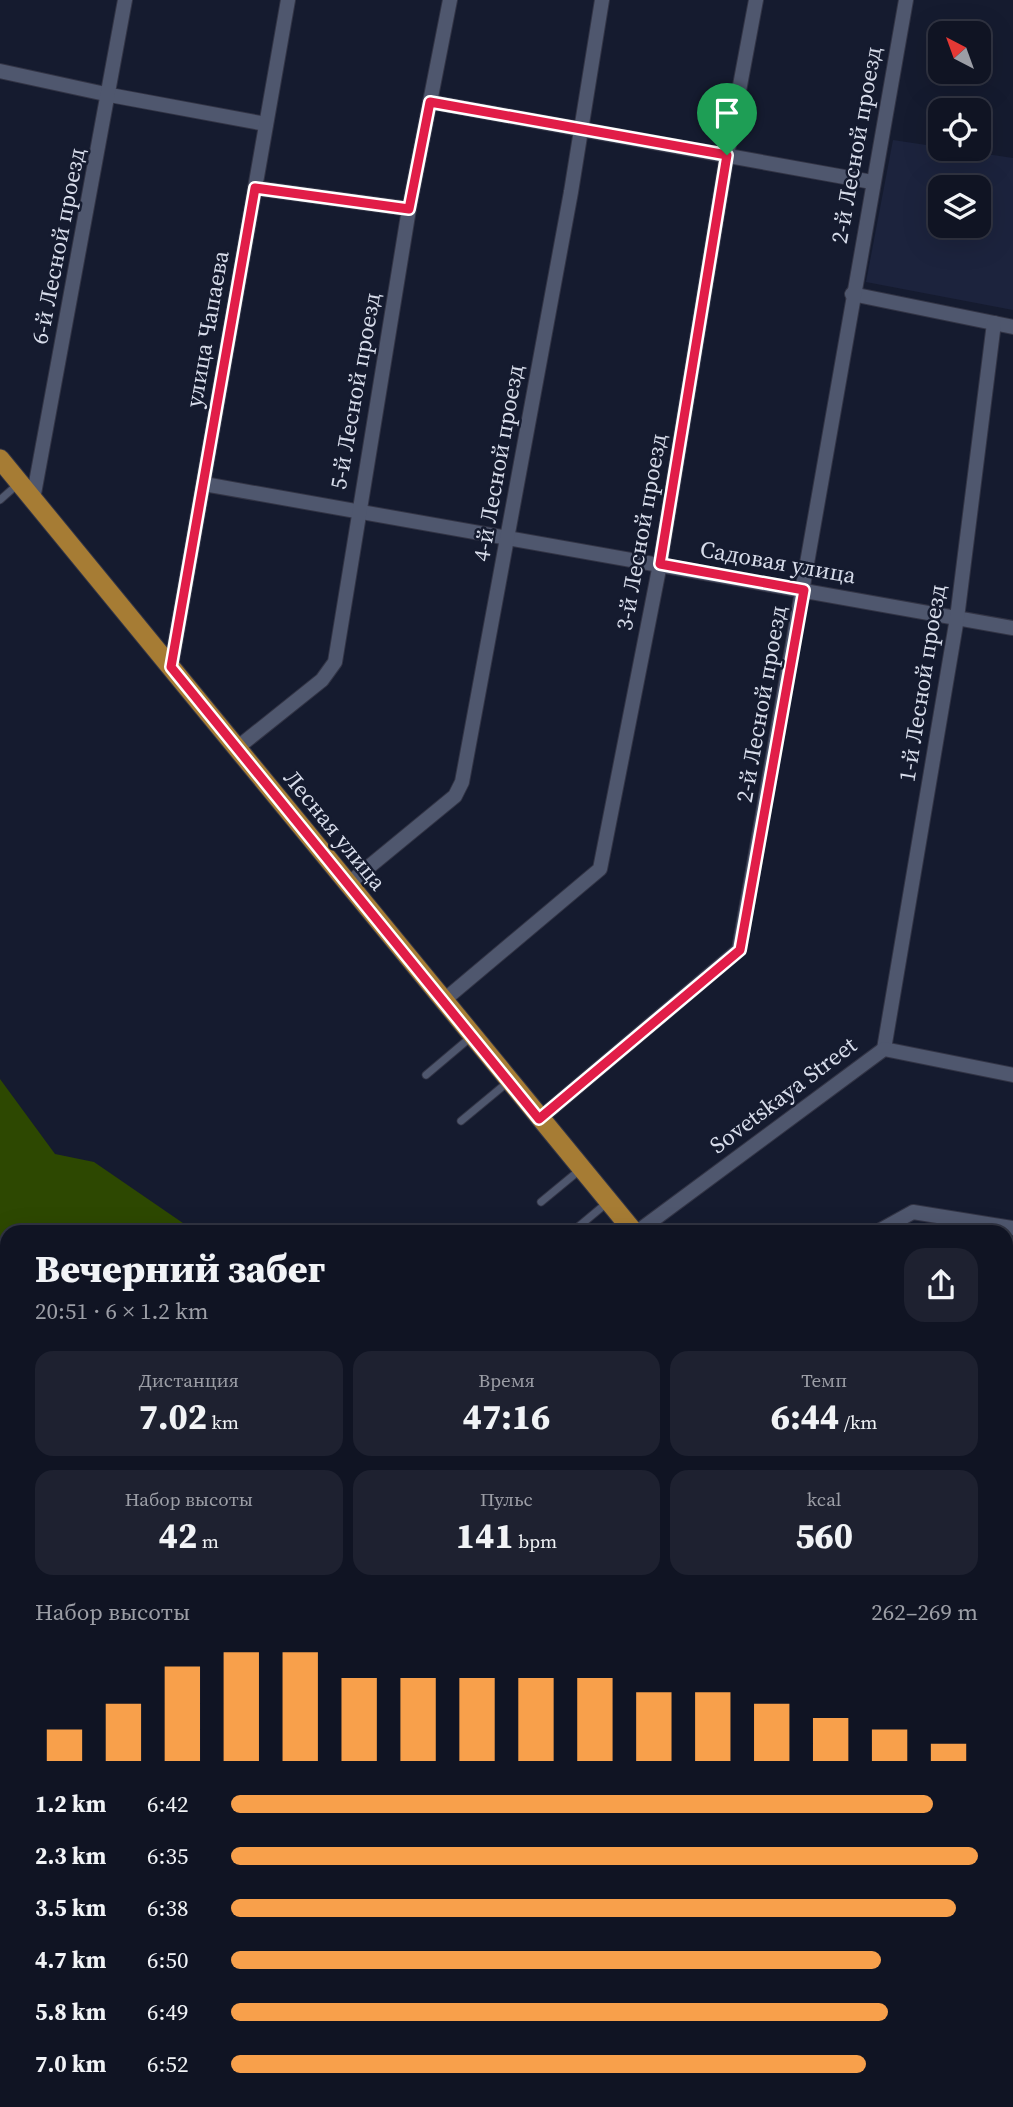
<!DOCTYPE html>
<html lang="ru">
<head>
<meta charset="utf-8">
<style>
	body { margin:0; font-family:"Source Serif 4",serif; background:#1e2130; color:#f1f3f6; height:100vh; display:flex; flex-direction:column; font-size:26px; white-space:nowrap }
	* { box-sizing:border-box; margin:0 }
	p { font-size:23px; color:#9c9ea6 }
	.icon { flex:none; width:38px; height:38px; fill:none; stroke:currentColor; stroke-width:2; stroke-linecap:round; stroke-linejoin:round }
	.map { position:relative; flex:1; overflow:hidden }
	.drawer { position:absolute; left:0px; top:1225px; width:1013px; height:882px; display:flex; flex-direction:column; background:#101423; border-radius:21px 21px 0 0; box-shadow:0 7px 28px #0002,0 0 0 2px #303341 }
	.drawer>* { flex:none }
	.needle { width:46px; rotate:319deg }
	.fabs { position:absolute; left:928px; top:21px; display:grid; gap:14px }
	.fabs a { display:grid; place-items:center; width:63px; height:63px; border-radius:14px; background:#101423; box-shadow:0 7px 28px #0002,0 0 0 2px #303341; font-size:35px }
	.pin { position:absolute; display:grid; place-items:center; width:60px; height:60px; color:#fff; margin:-72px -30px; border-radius:50% 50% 50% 0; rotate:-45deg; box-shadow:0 0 7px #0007 }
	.pin .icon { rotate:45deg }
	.round { display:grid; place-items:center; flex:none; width:74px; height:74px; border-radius:21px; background:#1e2130 }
	.headline { display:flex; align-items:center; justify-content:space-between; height:119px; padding:0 35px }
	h1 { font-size:38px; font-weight:800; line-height:52px }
	.figures { display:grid; grid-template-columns:repeat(3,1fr); gap:10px; height:119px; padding:7px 35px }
	.figures div { display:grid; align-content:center; border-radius:18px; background:#1e2130; text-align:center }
	.figures b { font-size:35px; font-weight:800 }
	.figures small { font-size:19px; font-weight:400 }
	.figures p { font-size:19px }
	.chart { height:196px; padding:14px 35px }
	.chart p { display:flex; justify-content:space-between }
	.chart svg { width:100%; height:126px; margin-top:7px; stroke:#f8a04b; stroke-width:6 }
	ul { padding:0 35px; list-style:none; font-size:23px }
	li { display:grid; grid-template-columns:112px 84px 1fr; align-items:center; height:52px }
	li i { height:18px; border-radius:9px; background:#f8a04b }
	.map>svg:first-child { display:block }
	.built { fill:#1c233d; fill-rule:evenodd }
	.green { fill:#2d4801 }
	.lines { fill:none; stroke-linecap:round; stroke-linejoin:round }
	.service-casing { stroke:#323445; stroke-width:9 }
	.minor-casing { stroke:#323445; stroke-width:16 }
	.secondary-casing { stroke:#323445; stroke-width:21 }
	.primary-casing { stroke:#323445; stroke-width:21 }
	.service { stroke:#4f576e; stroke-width:7 }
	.minor { stroke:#4f576e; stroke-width:14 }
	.secondary { stroke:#4f576e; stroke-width:19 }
	.primary { stroke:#a67c34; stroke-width:19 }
	.route-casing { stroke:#fff; stroke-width:14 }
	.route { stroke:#e11d48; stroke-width:9 }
	.labels { text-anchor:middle; stroke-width:5; stroke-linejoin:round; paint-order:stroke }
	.street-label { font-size:23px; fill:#d7dcea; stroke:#151b2f }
</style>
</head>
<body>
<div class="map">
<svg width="1013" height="2107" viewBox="0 0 1013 2107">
	<rect width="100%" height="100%" fill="#151b2f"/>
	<!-- built -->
	<path class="built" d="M893,140L1013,158V310L866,282ZM940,187H978V226H940Z"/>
	<!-- green -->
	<g class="green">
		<polygon points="0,1079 55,1154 94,1162 196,1232 7,1232 7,2100 845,2100 849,2107 0,2107"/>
		<polygon points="1013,1492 1013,1564 1006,1599 1006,1531"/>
	</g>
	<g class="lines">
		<!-- service casing -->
		<g class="service-casing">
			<g id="service">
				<polyline points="0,500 18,484"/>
				<polyline points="426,1075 471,1037"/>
				<polyline points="461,1121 508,1082"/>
				<polyline points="541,1202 581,1169"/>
				<polyline points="572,1232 608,1202"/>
				<polyline points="1006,1755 1013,1763"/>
			</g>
		</g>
		<!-- minor casing -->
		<g class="minor-casing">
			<g id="minor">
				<polyline points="0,71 110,95 266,124"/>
				<polyline points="430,102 872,182"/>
				<polyline points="255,188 409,209"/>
				<polyline points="852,294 1013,327"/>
				<polyline points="204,484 1013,628"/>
				<polyline points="33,499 125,0"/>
				<polyline points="171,667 288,0"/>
				<polyline points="237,748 322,680 335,662 409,209 450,0"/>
				<polyline points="348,884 455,796 462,782 571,192 602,0"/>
				<polyline points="443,1001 600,869 660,564 727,155 756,0"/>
				<polyline points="884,1049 957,618 994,323"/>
				<polyline points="539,1119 739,950 906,0"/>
				<polyline points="637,1232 884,1049 1013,1075"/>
				<polyline points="877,1232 913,1212 1013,1228"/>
			</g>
		</g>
		<!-- secondary casing -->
		<g class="secondary-casing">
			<g id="secondary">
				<polyline points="1006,1486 1013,1448"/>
				<polyline points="1006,1646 1010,1643 1013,1629"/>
			</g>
		</g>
		<!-- primary casing -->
		<g class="primary-casing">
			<g id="primary">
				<polyline points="0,459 634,1232"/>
				<polyline points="1006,1692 1013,1700"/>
			</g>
		</g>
		<!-- service -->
		<use href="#service" class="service"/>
		<!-- minor -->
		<use href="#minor" class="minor"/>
		<!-- secondary -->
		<use href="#secondary" class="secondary"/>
		<!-- primary -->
		<use href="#primary" class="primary"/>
	</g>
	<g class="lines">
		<!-- route casing -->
		<g class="route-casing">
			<polygon id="route" points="430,102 727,155 660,564 804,590 740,950 539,1119 171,667 255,188 409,209"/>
		</g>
		<!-- route -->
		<use href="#route" class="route"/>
	</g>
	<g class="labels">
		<!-- street labels -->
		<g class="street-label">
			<text transform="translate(856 145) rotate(-80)" y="8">2-й Лесной проезд</text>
			<text transform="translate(58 246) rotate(-79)" y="8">6-й Лесной проезд</text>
			<text transform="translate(207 329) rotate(-80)" y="8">улица Чапаева</text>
			<text transform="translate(355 391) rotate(-80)" y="8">5-й Лесной проезд</text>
			<text transform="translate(498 463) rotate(-80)" y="8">4-й Лесной проезд</text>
			<text transform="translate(641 532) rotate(-80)" y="8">3-й Лесной проезд</text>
			<text transform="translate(778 562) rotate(10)" y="8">Садовая улица</text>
			<text transform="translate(922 683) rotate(-81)" y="8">1-й Лесной проезд</text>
			<text transform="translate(761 704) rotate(-80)" y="8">2-й Лесной проезд</text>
			<text transform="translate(335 830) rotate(51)" y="8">Лесная улица</text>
			<text transform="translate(783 1095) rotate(-37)" y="8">Sovetskaya Street</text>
		</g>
	</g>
</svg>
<div class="fabs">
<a><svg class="needle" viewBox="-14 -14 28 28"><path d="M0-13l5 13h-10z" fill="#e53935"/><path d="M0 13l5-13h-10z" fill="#9c9ea6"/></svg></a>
<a><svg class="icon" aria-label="locate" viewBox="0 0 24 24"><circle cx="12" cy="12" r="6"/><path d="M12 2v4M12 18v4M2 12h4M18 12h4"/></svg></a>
<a><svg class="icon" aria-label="layers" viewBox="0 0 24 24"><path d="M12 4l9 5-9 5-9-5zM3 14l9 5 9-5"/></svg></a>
</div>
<div class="pin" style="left:727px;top:155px;background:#1e9e55"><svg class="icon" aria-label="arrive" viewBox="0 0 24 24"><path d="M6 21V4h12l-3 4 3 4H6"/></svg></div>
<section class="drawer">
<div class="headline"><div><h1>Вечерний забег</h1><p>20:51 · 6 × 1.2 km</p></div><a class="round"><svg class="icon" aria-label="share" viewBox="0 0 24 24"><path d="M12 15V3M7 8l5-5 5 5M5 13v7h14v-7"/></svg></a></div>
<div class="figures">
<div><p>Дистанция</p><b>7.02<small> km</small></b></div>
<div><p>Время</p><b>47:16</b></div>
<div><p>Темп</p><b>6:44<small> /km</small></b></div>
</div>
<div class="figures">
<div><p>Набор высоты</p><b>42<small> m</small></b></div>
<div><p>Пульс</p><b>141<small> bpm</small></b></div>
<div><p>kcal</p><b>560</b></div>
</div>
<div class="chart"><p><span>Набор высоты</span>262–269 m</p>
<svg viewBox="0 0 160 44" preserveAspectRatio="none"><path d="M5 44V33M15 44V24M25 44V11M35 44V6M45 44V6M55 44V15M65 44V15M75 44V15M85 44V15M95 44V15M105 44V20M115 44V20M125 44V24M135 44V29M145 44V33M155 44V38"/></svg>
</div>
<ul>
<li><b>1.2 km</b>6:42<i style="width:94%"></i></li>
<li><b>2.3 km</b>6:35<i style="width:100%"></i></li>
<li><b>3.5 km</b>6:38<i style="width:97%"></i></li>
<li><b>4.7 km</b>6:50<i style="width:87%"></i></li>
<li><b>5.8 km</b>6:49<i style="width:88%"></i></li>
<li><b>7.0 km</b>6:52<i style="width:85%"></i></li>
</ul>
</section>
</div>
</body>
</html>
